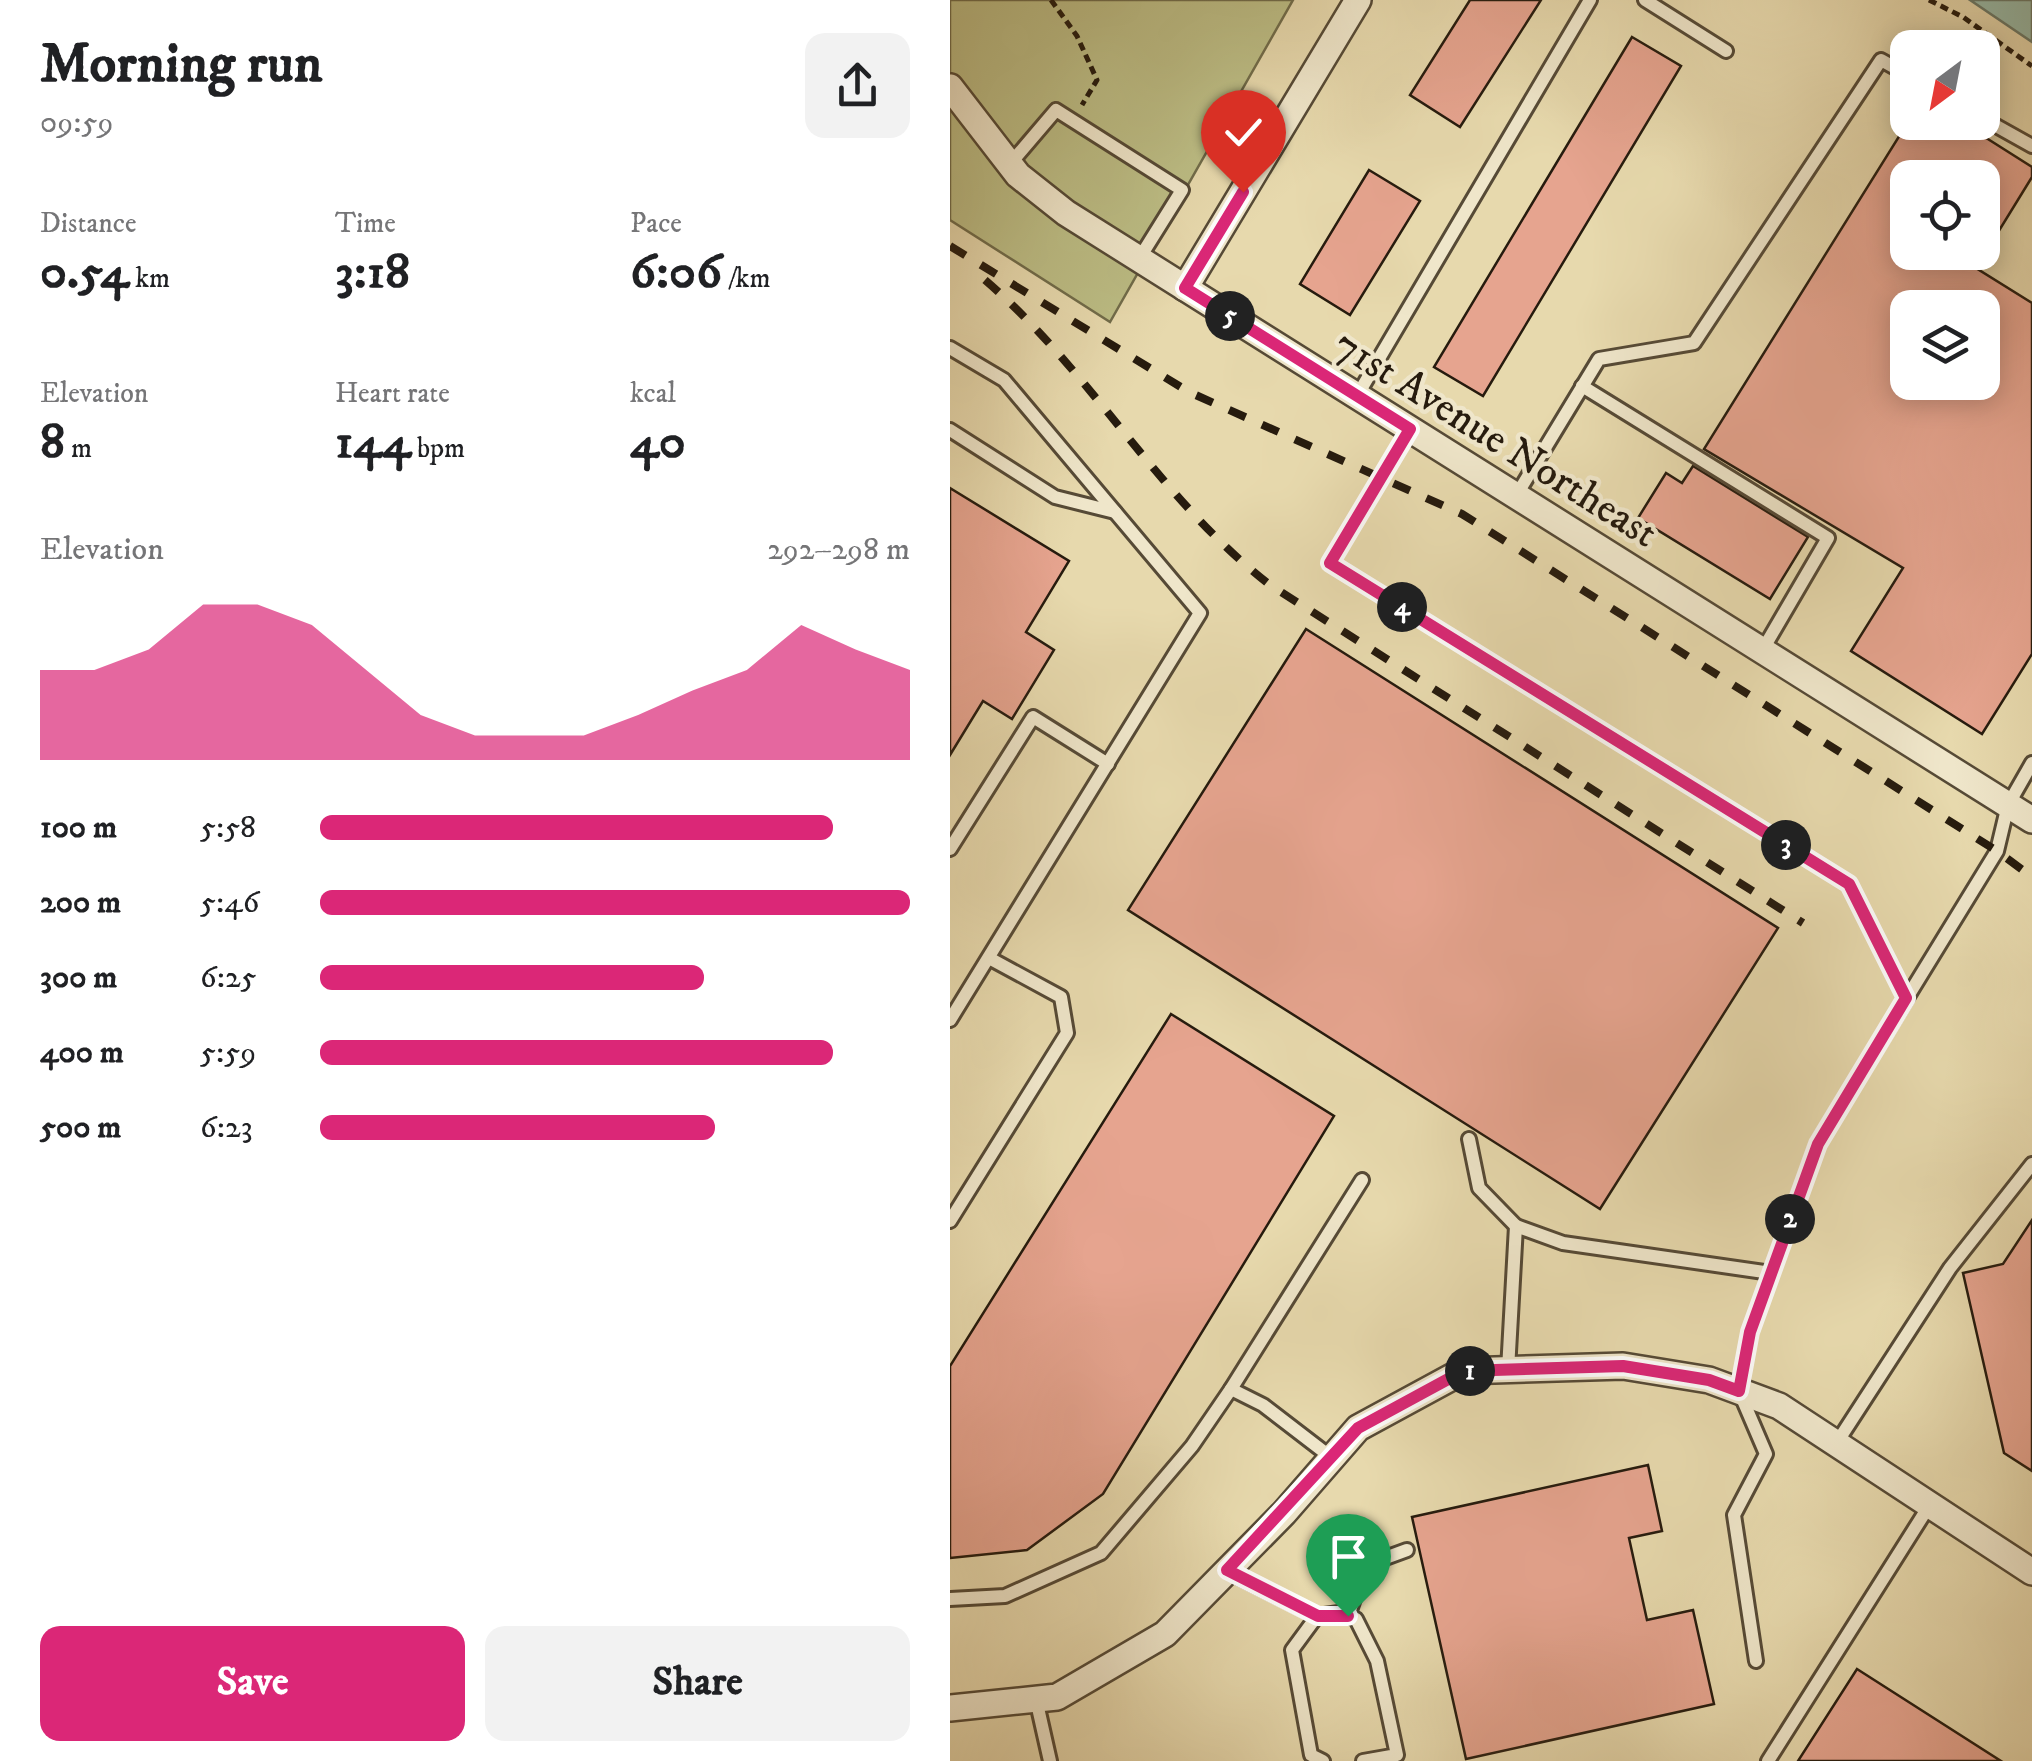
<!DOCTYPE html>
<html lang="en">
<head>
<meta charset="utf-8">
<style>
	body { margin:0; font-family:"IM FELL DW Pica",serif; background:#f2f2f2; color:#202124; height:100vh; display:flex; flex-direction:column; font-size:38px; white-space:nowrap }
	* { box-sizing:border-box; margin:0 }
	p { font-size:32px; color:#757577 }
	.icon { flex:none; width:55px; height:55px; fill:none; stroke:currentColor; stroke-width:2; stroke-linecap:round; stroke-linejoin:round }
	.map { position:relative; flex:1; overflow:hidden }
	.details { display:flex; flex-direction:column; background:#fff; width:950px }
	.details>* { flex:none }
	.needle { width:65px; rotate:212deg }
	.controls { position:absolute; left:940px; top:30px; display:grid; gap:20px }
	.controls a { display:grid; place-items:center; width:110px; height:110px; border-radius:20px; background:#fff; box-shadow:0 5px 25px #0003; font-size:50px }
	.pin { position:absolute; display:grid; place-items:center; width:85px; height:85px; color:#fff; margin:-102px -42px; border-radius:50% 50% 50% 0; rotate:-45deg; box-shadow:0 0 10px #0007 }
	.pin .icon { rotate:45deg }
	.km { position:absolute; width:50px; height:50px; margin:-25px; border-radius:50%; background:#222; color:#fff; font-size:28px; line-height:50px; text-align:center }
	.round { display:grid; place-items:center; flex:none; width:105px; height:105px; border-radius:20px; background:#f2f2f2 }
	.head { display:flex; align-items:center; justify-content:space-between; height:170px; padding:0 40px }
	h1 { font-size:55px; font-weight:800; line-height:75px }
	.figures { display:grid; grid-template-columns:repeat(3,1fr); gap:15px; height:170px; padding:10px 40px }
	.figures div { display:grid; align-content:center }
	.figures b { font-size:50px; font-weight:800 }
	.figures small { font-size:28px; font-weight:400 }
	.figures p { font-size:28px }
	.chart { height:280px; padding:20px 40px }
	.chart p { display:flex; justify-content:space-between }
	.chart svg { width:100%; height:180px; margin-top:10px; fill:#db2777; opacity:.7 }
	.button { display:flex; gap:20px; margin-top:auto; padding:20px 40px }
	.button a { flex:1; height:115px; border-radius:20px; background:#db2777; color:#fff; font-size:40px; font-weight:800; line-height:115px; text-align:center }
	.button a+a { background:#f2f2f2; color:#202124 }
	ul { padding:0 40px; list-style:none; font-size:32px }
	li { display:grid; grid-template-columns:160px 120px 1fr; align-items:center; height:75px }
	li i { height:25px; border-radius:12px; background:#db2777 }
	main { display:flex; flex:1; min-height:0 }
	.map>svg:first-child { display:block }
	.green { fill:#bcbd85; stroke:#716c4a; stroke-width:2.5 }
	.water { fill:#97baa8; stroke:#6a7a6a; stroke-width:2.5 }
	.building { fill:#e6a48f; stroke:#261b0e; stroke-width:2.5; fill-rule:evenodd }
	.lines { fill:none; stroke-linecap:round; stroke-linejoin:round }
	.lane-casing { stroke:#564a36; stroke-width:18 }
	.street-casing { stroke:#564a36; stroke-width:30 }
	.path { stroke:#261b0e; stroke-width:5; stroke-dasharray:8 5; stroke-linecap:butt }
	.lane { stroke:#efe6ca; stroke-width:12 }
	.street { stroke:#efe6ca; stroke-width:25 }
	.rail { stroke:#261b0e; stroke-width:8; stroke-dasharray:18 18; stroke-linecap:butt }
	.route-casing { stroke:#fff; stroke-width:20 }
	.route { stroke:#db2777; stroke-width:12 }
	.labels { text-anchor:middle; stroke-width:9; stroke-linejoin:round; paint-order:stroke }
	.street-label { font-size:42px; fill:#261b0e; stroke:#efe6ca }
</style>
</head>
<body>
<main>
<section class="details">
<div class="head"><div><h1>Morning run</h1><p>09:59</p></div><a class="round"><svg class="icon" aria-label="share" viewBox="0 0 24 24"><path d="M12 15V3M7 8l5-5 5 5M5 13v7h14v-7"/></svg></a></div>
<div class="figures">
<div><p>Distance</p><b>0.54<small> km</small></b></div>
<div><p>Time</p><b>3:18</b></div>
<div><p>Pace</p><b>6:06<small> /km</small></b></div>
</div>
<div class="figures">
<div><p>Elevation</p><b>8<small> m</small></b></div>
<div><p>Heart rate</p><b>144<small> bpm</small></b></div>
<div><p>kcal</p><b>40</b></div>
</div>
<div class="chart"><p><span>Elevation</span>292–298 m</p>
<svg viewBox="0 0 160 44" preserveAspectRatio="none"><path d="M0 44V22L10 22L20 17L30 6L40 6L50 11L60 22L70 33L80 38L90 38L100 38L110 33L120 27L130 22L140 11L150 17L160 22V44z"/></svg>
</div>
<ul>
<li><b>100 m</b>5:58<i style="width:87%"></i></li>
<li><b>200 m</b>5:46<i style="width:100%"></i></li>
<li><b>300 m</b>6:25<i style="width:65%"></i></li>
<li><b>400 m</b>5:59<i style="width:87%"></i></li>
<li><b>500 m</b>6:23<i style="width:67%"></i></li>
</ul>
<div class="button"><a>Save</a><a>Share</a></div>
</section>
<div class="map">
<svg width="1082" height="1761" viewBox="0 0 1082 1761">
	<rect width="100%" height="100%" fill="#e7d9ad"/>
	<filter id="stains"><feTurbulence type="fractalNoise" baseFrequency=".002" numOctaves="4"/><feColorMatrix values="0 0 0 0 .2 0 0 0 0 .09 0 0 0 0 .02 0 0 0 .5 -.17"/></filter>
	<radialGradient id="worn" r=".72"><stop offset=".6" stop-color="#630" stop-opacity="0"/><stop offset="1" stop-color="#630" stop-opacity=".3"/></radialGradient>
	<!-- green -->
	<polygon class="green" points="0,0 343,0 160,322 0,220"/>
	<!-- water -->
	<polygon class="water" points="1020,0 1082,0 1082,42"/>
	<!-- building -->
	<g class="building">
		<polygon points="520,0 591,0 510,127 460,95"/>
		<polygon points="682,37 731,66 533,396 484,367"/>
		<path d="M958,122H1011L1082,167V177L1026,268L1082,303V654L1032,734L901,651L953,568L754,449ZM958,178H1032V252H958ZM958,308H1032V382H958Z"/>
		<polygon points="419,170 470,201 400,315 350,284"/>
		<polygon points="743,466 858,537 820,599 688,518 716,473 732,483"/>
		<polygon points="0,488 119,561 76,632 104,650 62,719 33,701 0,755"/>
		<polygon points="356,629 828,928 650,1209 178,910"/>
		<polygon points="221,1014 384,1116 153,1494 77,1550 0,1558 0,1366"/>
		<polygon points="1082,1220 1082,1471 1054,1453 1013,1273 1053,1264"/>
		<polygon points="698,1465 712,1531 679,1538 697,1620 743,1610 764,1704 516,1759 462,1517"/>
		<polygon points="907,1669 1051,1761 848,1761"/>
	</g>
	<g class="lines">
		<!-- lane casing -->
		<g class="lane-casing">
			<g id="lane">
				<polyline points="695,0 776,51"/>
				<polyline points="1032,118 1082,146"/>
				<polyline points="60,164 106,110 232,190 189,259"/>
				<polyline points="0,348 54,380 250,613 0,1020"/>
				<polyline points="632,386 878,538 812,651"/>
				<polyline points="407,396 640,0"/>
				<polyline points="460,429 380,563 899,884 956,998"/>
				<polyline points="0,430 105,497 165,512"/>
				<polyline points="566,496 649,359 744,343 931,60 958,75"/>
				<polyline points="0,849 83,717 158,764"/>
				<polyline points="519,1139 529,1188 566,1226"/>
				<polyline points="0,1221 117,1033 111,997 39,958"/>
				<polyline points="558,1370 566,1226 613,1243 821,1273"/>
				<polyline points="281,1389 412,1180"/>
				<polyline points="886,1444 1000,1268 1082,1164"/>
				<polyline points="277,1571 367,1616 389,1613 406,1619 427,1661 447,1755 413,1761"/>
				<polyline points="0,1599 55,1596 151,1553 242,1446 281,1389 313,1405 382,1458"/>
				<polyline points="367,1616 342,1650 361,1755 373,1761"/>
				<polyline points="398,1616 416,1565 457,1550"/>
				<polyline points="806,1661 784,1515 816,1454 789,1391 800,1332 868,1143 1047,851 1058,805 1082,763"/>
				<polyline points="86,1699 100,1761"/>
				<polyline points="818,1761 979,1506"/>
			</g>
		</g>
		<!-- street casing -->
		<g class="street-casing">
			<g id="street">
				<polyline points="0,87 68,175 116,213 1082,820"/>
				<polyline points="235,288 408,0"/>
				<polyline points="0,1708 107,1697 215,1634 334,1513 408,1428 513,1371 673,1366 759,1380 829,1406 1082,1572"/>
			</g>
		</g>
		<!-- path -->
		<g class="path">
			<polyline points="101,0 127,36 147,80 132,105"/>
			<polyline points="979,0 1013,17 1082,66"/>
		</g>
		<!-- lane -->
		<use href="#lane" class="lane"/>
		<!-- street -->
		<use href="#street" class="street"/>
		<!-- rail -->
		<g class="rail">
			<polyline points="0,246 239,392 512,514 1047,851 1082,877"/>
			<path d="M35,280C142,372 208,498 320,585L853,923"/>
		</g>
	</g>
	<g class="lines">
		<!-- route casing -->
		<g class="route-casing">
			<polyline id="route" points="293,192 235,288 460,429 380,563 899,884 956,998 868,1144 800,1332 789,1391 759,1380 673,1366 513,1371 408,1428 277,1570 368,1616 398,1616"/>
		</g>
		<!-- route -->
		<use href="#route" class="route"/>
	</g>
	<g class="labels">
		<!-- street labels -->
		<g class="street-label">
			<text transform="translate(547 437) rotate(32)" y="15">71st Avenue Northeast</text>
		</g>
	</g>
	<rect width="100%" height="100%" filter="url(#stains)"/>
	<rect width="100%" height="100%" fill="url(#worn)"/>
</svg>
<div class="controls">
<a><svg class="needle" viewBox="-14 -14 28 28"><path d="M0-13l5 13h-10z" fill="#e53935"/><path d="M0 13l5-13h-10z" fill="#757577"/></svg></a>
<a><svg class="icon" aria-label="locate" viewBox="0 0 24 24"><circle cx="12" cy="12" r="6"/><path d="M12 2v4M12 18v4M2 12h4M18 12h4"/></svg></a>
<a><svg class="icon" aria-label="layers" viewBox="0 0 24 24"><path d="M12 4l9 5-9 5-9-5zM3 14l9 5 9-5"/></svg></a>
</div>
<div class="pin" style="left:398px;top:1616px;background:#1e9e55"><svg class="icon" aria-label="arrive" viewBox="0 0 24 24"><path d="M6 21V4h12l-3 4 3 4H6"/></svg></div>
<div class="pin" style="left:293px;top:192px;background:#d93025"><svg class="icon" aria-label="check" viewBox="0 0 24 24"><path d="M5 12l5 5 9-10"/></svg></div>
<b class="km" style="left:520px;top:1371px">1</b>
<b class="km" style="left:840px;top:1219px">2</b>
<b class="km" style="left:836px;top:845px">3</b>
<b class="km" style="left:452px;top:607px">4</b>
<b class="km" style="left:280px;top:316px">5</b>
</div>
</main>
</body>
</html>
